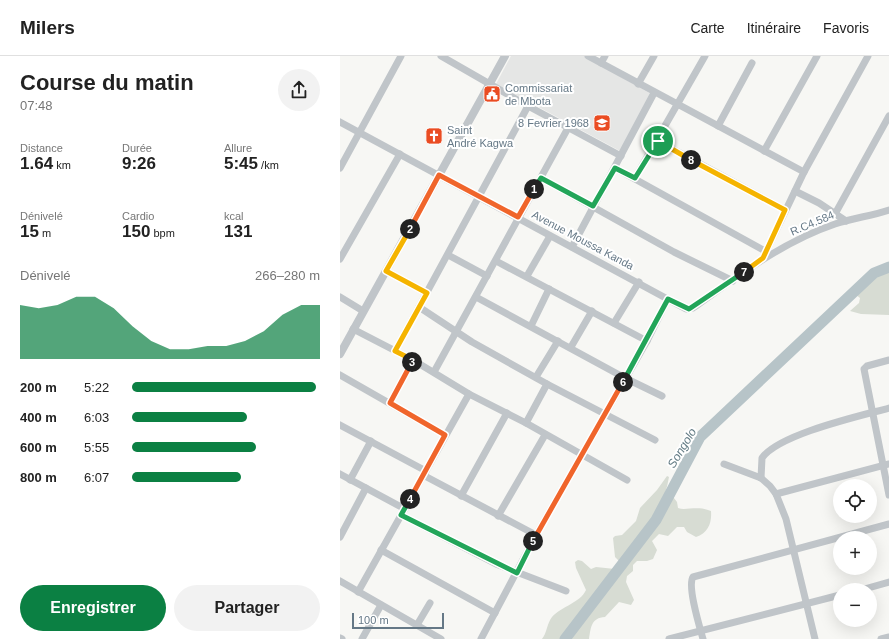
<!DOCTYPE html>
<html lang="fr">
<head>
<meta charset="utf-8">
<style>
	body { margin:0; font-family:Arial,sans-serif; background:#f2f2f2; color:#222; height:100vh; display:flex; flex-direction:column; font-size:15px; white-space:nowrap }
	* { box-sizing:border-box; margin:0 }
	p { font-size:13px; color:#767676 }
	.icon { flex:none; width:22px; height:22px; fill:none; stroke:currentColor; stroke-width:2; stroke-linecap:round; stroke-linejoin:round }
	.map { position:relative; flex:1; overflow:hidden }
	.sheet { display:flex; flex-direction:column; background:#fff; width:340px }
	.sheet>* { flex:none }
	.buttons { position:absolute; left:493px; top:423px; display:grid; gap:8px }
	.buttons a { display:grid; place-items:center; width:44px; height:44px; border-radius:50%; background:#fff; box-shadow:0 4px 16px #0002; font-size:20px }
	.scale { position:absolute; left:12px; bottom:10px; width:92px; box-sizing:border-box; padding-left:4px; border:2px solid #657886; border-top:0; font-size:11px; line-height:14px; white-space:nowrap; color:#657886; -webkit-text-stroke:3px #fff; paint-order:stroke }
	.pin { position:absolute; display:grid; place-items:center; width:34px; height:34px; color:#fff; margin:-17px; border:2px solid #fff; border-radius:50%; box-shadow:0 1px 4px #0007 }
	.km { position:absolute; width:20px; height:20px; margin:-10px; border-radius:50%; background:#222; color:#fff; font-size:11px; line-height:20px; text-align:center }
	.round { display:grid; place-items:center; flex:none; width:42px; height:42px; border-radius:21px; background:#f2f2f2 }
	.overview { display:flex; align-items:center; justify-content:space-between; height:68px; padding:0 20px }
	h1 { font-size:22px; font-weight:700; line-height:30px }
	.metrics { display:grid; grid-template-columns:repeat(3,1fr); gap:6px; height:68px; padding:4px 20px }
	.metrics div { display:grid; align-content:center }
	.metrics b { font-size:17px; font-weight:700 }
	.metrics small { font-size:11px; font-weight:400 }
	.metrics p { font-size:11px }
	.chart { height:112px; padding:8px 20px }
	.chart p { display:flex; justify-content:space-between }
	.chart svg { width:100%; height:72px; margin-top:4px; fill:#0b8043; opacity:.7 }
	.action { display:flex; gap:8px; margin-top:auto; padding:8px 20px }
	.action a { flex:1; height:46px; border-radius:24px; background:#0b8043; color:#fff; font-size:16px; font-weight:700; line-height:46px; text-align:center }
	.action a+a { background:#f2f2f2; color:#222 }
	ul { padding:0 20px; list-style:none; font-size:13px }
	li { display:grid; grid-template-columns:64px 48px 1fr; align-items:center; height:30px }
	li i { height:10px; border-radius:5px; background:#0b8043 }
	header { display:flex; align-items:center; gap:24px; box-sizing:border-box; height:56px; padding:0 20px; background:#fff; border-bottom:1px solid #e0e0e0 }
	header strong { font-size:19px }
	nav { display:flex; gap:22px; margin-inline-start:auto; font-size:14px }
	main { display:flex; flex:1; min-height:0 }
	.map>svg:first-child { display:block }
	.built { fill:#e5e6e5 }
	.green { fill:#d7dcd3 }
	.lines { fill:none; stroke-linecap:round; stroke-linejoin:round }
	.river { stroke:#b7c4c8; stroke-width:11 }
	.minor { stroke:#c0c5c9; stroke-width:7 }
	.tertiary { stroke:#c0c5c9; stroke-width:8 }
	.split-1-casing { stroke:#fff; stroke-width:8 }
	.split-2-casing { stroke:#fff; stroke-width:8 }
	.split-3-casing { stroke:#fff; stroke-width:8 }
	.split-4-casing { stroke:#fff; stroke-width:8 }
	.split-5-casing { stroke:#fff; stroke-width:8 }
	.split-6-casing { stroke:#fff; stroke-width:8 }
	.split-7-casing { stroke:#fff; stroke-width:8 }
	.split-8-casing { stroke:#fff; stroke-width:8 }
	.split-9-casing { stroke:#fff; stroke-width:8 }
	.split-1 { stroke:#22a559; stroke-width:5 }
	.split-2 { stroke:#f0652b; stroke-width:5 }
	.split-3 { stroke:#f5b400; stroke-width:5 }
	.split-4 { stroke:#f0652b; stroke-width:5 }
	.split-5 { stroke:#22a559; stroke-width:5 }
	.split-6 { stroke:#f0652b; stroke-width:5 }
	.split-7 { stroke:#22a559; stroke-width:5 }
	.split-8 { stroke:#f5b400; stroke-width:5 }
	.split-9 { stroke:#f5b400; stroke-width:5 }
	.labels { text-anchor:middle; stroke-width:4; stroke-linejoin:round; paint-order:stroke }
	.poi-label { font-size:11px; fill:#657886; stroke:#fff; text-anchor:start }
	.street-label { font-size:11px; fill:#657886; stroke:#fff }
	.water-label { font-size:12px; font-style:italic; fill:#617a83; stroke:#fff }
</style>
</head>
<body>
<header>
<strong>Milers</strong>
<nav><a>Carte</a><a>Itinéraire</a><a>Favoris</a></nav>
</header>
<main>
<section class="sheet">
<div class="overview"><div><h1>Course du matin</h1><p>07:48</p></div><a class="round"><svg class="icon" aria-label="share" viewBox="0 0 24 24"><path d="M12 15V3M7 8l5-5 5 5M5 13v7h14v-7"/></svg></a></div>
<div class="metrics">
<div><p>Distance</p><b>1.64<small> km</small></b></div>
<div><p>Durée</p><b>9:26</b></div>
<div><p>Allure</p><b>5:45<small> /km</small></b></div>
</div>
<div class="metrics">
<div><p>Dénivelé</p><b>15<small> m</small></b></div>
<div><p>Cardio</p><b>150<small> bpm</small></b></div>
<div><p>kcal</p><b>131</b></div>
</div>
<div class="chart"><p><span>Dénivelé</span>266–280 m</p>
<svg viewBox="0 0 160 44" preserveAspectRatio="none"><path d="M0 44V11L10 13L20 11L30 6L40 6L50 13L60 24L70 33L80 38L90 38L100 36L110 36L120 33L130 27L140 17L150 11L160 11V44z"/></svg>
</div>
<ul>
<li><b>200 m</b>5:22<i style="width:98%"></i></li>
<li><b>400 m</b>6:03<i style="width:61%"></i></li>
<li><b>600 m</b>5:55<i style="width:66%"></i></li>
<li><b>800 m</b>6:07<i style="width:58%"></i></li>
</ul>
<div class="action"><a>Enregistrer</a><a>Partager</a></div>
</section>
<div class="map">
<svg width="549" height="583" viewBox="0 0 549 583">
	<rect width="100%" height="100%" fill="#f7f7f4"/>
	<!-- built -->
	<polygon class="built" points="171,0 244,0 311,38 280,95 156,28"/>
	<!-- green -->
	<g class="green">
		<polygon points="549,213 549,259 521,258 510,255 519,247 520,242 515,238 534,219"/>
		<path d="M327,420L329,421C326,439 318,458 308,473C298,486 289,490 282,507L235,566L224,583H202C207,577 207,567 212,561C222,550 240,547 246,534L236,512L235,506L238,504L242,505L251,513L256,511L275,513L277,512L279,505L275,501L273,482L275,480L282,479L296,465L300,452L317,434Z"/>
		<path d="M330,437L337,446L338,452C346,455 357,449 371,455C372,467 368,477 356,481L347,476L344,471H337L328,480L319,478L312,485L317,494L313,503L307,505H297L293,509V515L287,520L286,526L294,544L291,549L279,546L265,561C251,562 251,571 249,583H227L316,468L325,453Z"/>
	</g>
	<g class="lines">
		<!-- river -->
		<polyline class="river" points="225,583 316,464 360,381 534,217 549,211"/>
		<!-- minor -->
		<g class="minor">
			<polyline points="101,0 188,50 281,100"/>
			<polyline points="248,0 464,116"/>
			<polyline points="261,7 265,0"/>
			<polyline points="298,28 314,0"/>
			<path d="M0,66L346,253L353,252C398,220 442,186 495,168C513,162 531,160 549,154"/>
			<polyline points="378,70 412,7"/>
			<polyline points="318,85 445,154"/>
			<polyline points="424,95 477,0"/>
			<polyline points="0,112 61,0"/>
			<polyline points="275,112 425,195"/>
			<polyline points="201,122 334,196 393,225"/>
			<polyline points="295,122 365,0"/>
			<polyline points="455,135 479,147 506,165"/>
			<polyline points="495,158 549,60"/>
			<polyline points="232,191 314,37"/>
			<polyline points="108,199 147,220"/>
			<polyline points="423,202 464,116 528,0"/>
			<polyline points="0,203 60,98"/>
			<polyline points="156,205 307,285"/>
			<polyline points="46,215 87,237"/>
			<polyline points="187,220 210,180"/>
			<polyline points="0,241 23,255"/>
			<polyline points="136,241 285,322 322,340"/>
			<polyline points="79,251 132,286 207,328 315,384"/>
			<polyline points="274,267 299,226"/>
			<polyline points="191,270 209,233"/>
			<polyline points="13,273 73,304 129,338 186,367 287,424"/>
			<polyline points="231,291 252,255"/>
			<polyline points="55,295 188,50"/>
			<polyline points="549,304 527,310 524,313 549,439"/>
			<polyline points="94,316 228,72"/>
			<polyline points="0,319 105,379"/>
			<polyline points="196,321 218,285"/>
			<polyline points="50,347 73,304"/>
			<polyline points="186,367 207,328"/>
			<polyline points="0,369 86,415"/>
			<polyline points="384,408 421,422 430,430 436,438 446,463 475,583"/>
			<polyline points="0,418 65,453"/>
			<polyline points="83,419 196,479"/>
			<path d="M421,422L422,402C439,378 520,360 549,352"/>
			<polyline points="10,424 31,385"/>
			<polyline points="436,438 549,408"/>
			<polyline points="121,440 167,357"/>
			<polyline points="61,459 156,508 226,535"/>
			<polyline points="158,460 205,379"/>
			<polyline points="0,481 26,432"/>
			<polyline points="41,494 155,557"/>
			<polyline points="0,525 101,583"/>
			<polyline points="521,534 549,526"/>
			<polyline points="18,536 129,338"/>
			<polyline points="77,569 90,547"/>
			<polyline points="0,582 2,583"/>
			<polyline points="22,583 41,549"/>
			<polyline points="141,583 196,479 307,285 328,243"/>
			<polyline points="329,583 500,539"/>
			<path d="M363,583C360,572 347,530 353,521L549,468"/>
			<polyline points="541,583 549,581"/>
		</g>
		<!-- tertiary -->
		<polyline class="tertiary" points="0,298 165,0"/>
	</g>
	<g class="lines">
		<!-- split-1 casing -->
		<g class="split-1-casing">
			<polyline id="split-1" points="194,133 201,122 253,150 275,112 295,122 318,85"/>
		</g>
		<!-- split-2 casing -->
		<g class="split-2-casing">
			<polyline id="split-2" points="70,173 99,119 178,161 194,133"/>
		</g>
		<!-- split-3 casing -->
		<g class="split-3-casing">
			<polyline id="split-3" points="70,173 46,215 87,237 55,295 73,304 72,306"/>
		</g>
		<!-- split-4 casing -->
		<g class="split-4-casing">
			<polyline id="split-4" points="70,443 105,379 50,347 72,306"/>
		</g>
		<!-- split-5 casing -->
		<g class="split-5-casing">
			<polyline id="split-5" points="70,443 61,459 177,517 193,485"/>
		</g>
		<!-- split-6 casing -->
		<g class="split-6-casing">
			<polyline id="split-6" points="193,485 283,326"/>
		</g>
		<!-- split-7 casing -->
		<g class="split-7-casing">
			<polyline id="split-7" points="283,326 328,243 349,253 404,216"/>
		</g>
		<!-- split-8 casing -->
		<g class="split-8-casing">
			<polyline id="split-8" points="351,104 445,154 423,202 404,216"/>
		</g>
		<!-- split-9 casing -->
		<g class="split-9-casing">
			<polyline id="split-9" points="318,85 351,104"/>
		</g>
		<!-- split-1 -->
		<use href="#split-1" class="split-1"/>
		<!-- split-2 -->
		<use href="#split-2" class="split-2"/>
		<!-- split-3 -->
		<use href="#split-3" class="split-3"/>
		<!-- split-4 -->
		<use href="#split-4" class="split-4"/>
		<!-- split-5 -->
		<use href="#split-5" class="split-5"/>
		<!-- split-6 -->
		<use href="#split-6" class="split-6"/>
		<!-- split-7 -->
		<use href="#split-7" class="split-7"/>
		<!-- split-8 -->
		<use href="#split-8" class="split-8"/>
		<!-- split-9 -->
		<use href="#split-9" class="split-9"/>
	</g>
	<!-- icons -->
	<defs>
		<g id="civic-square" transform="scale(0.9)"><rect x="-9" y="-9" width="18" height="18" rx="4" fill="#ea4c22" stroke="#fff"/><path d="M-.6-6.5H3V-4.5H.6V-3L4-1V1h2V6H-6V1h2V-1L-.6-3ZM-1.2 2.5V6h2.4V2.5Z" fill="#fff"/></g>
		<g id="school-square" transform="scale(0.9)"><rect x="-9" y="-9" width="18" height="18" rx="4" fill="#ea4c22" stroke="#fff"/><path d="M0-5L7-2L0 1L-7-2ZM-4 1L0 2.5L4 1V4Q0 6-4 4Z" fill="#fff"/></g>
		<g id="church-square" transform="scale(0.9)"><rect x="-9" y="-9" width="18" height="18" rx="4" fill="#ea4c22" stroke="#fff"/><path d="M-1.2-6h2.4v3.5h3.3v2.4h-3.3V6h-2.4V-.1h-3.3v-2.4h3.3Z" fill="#fff"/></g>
	</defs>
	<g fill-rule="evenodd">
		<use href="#civic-square" x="152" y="38"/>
		<use href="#school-square" x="262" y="67"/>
		<use href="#church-square" x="94" y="80"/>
	</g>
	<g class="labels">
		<!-- poi labels -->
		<g class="poi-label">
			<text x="165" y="36">Commissariat<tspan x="165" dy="13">de Mbota</tspan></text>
			<text x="249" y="71" text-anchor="end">8 Fevrier 1968</text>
			<text x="107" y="78">Saint<tspan x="107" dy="13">André Kagwa</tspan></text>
		</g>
		<!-- street labels -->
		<g class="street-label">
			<text transform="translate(472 167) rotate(-23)" y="4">R.C4.584</text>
			<text transform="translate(243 184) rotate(28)" y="4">Avenue Moussa Kanda</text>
		</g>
		<!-- water labels -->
		<g class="water-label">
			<text transform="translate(342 392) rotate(-59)" y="4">Songolo</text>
		</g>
	</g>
</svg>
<div class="buttons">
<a><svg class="icon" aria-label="locate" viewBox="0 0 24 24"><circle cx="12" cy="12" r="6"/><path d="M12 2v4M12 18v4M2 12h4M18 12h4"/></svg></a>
<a>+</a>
<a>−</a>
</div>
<div class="scale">100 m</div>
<div class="pin" style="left:318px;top:85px;background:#1e9e55"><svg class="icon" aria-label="arrive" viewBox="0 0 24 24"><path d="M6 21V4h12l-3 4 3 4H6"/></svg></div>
<b class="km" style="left:194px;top:133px">1</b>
<b class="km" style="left:70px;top:173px">2</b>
<b class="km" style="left:72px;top:306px">3</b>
<b class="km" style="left:70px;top:443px">4</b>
<b class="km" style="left:193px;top:485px">5</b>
<b class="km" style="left:283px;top:326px">6</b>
<b class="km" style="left:404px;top:216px">7</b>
<b class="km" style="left:351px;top:104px">8</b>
</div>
</main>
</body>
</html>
